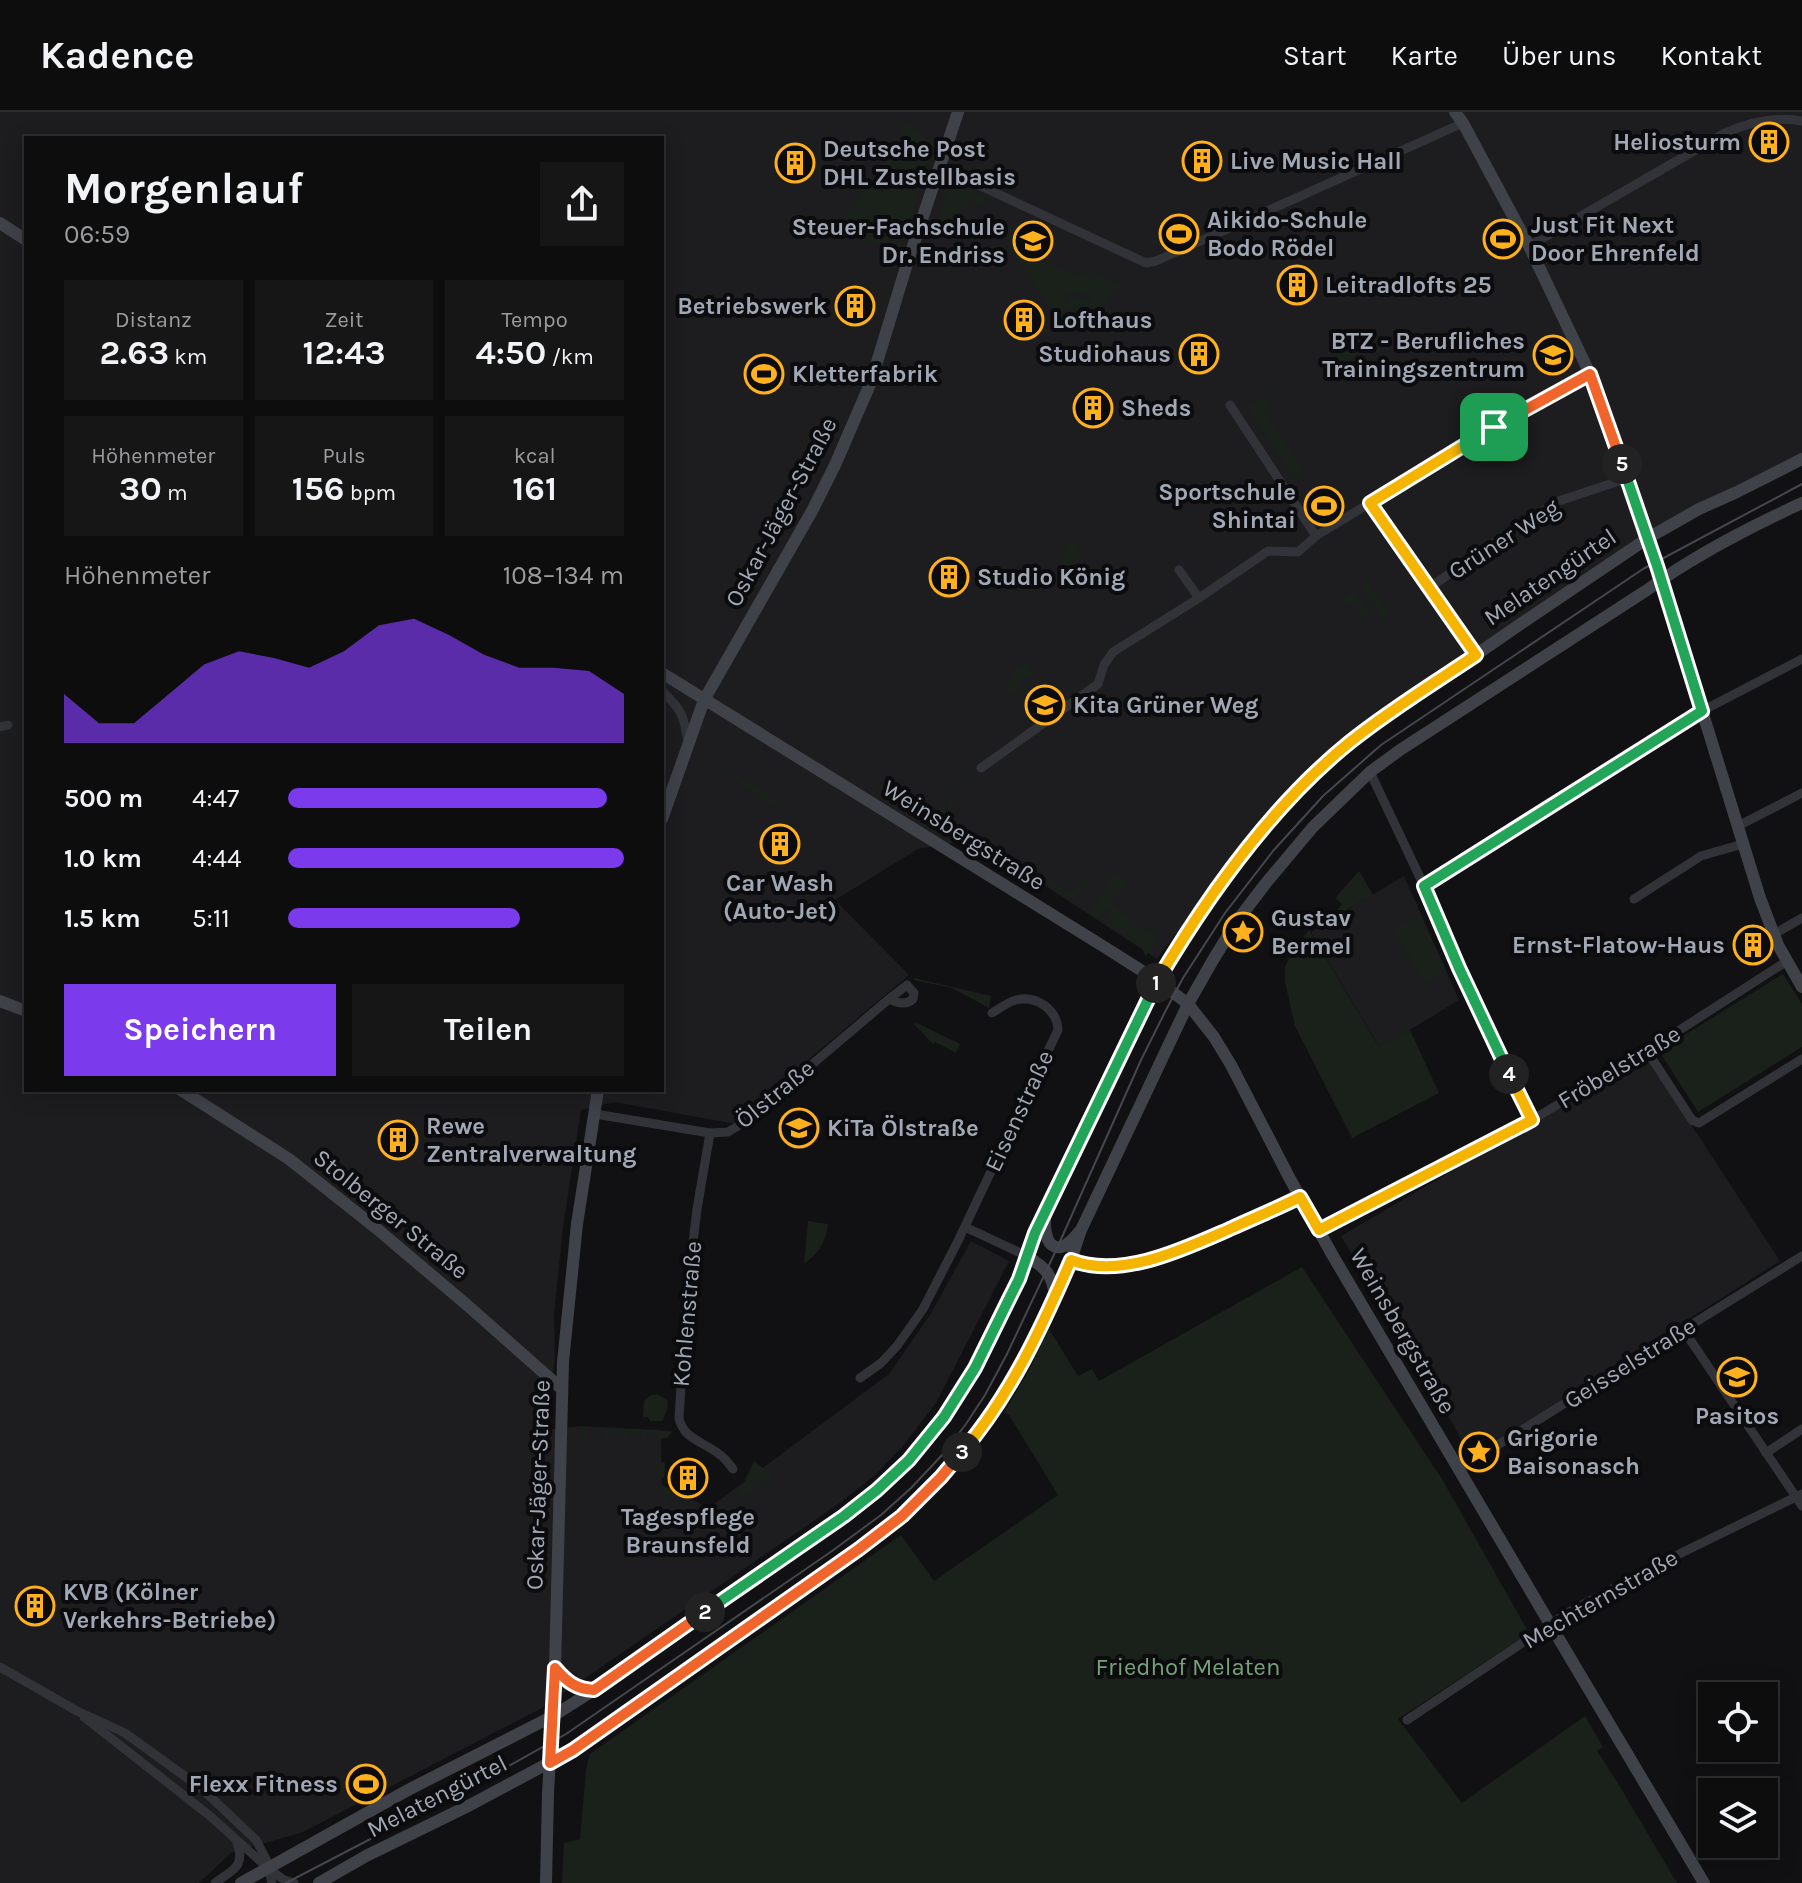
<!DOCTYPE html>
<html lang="de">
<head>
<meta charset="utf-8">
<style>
	body { margin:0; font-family:Karla,sans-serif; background:#161617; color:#f1f3f6; height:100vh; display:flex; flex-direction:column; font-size:30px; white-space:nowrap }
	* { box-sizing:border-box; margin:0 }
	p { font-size:26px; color:#9a9c9e }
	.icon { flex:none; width:44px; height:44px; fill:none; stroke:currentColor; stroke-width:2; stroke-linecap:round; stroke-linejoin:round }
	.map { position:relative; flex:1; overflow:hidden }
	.drawer { position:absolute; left:24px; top:24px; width:640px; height:956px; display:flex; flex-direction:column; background:#0d0d0e; border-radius:0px; box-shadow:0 4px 20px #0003,0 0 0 2px #2d2d2e }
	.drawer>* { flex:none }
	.fabs { position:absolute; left:1698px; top:1570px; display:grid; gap:16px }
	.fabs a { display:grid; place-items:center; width:80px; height:80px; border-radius:0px; background:#0d0d0e; box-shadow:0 4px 20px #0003,0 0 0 2px #2d2d2e; font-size:40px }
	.pin { position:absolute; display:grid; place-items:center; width:68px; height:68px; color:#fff; margin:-34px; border-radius:16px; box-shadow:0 4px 12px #0006 }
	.km { position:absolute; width:40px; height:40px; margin:-20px; border-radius:50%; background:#222; color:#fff; font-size:22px; line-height:40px; text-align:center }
	.round { display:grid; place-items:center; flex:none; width:84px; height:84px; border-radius:0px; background:#161617 }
	.overview { display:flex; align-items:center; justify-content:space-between; height:136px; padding:0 40px }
	h1 { font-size:44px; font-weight:700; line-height:60px }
	.stats { display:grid; grid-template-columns:repeat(3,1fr); gap:12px; height:136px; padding:8px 40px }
	.stats div { display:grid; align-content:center; border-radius:0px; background:#161617; text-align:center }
	.stats b { font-size:34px; font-weight:700 }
	.stats small { font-size:22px; font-weight:400 }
	.stats p { font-size:22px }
	.chart { height:224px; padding:16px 40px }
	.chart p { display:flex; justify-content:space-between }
	.chart svg { width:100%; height:144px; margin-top:8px; fill:#7c3aed; opacity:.7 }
	.action { display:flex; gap:16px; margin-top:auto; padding:16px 40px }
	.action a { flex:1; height:92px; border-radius:0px; background:#7c3aed; color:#fff; font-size:32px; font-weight:700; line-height:92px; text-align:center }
	.action a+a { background:#161617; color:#f1f3f6 }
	ul { padding:0 40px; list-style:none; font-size:26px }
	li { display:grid; grid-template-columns:128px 96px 1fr; align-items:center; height:60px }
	li i { height:20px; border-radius:10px; background:#7c3aed }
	header { display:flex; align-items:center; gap:48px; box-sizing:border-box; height:112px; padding:0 40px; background:#0d0d0e; border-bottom:2px solid #2d2d2e }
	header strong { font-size:38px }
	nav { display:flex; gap:44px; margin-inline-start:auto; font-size:28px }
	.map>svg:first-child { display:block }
	.built { fill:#1d1d20; fill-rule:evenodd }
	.green { fill:#19211a; fill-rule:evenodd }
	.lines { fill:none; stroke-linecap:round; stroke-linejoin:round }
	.street { stroke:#323338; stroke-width:9 }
	.secondary { stroke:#404249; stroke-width:12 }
	.tram { stroke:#45474e; stroke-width:2 }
	.split-1-casing { stroke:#fff; stroke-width:16 }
	.split-2-casing { stroke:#fff; stroke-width:16 }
	.split-3-casing { stroke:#fff; stroke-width:16 }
	.split-4-casing { stroke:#fff; stroke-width:16 }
	.split-5-casing { stroke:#fff; stroke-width:16 }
	.split-6-casing { stroke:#fff; stroke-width:16 }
	.split-1 { stroke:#f5b400; stroke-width:10 }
	.split-2 { stroke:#22a559; stroke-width:10 }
	.split-3 { stroke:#f0652b; stroke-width:10 }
	.split-4 { stroke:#f5b400; stroke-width:10 }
	.split-5 { stroke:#22a559; stroke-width:10 }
	.split-6 { stroke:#f0652b; stroke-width:10 }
	.labels { text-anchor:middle; stroke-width:8; stroke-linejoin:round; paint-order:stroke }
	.poi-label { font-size:24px; font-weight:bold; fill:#a1a8b5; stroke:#0c0c0e; text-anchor:start }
	.street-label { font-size:24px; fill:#a1a8b5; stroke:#0c0c0e }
	.park-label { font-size:24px; fill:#77a279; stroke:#0c0c0e }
</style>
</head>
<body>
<header>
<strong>Kadence</strong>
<nav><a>Start</a><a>Karte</a><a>Über uns</a><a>Kontakt</a></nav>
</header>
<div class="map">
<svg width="1802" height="1771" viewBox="0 0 1802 1771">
	<rect width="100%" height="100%" fill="#111113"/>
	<!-- built -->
	<g class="built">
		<path d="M0,0H1802V342L1650,419L1355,618L1255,716L1157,847L974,727L918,737L835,788L909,863L758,990L736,1012L614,990L581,998L563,1115L554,1203L555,1245L546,1318L581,1314L661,1318L662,1373L709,1396L889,1262L930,1203L971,1129L1009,1149L936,1291L902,1335L875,1363L841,1390L542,1596L303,1720L231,1741L199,1771H0ZM26,26H662V978H26Z"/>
		<polygon points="1404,764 1459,888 1380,936 1311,820"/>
		<polygon points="1647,945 1780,1149 1471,1345 1419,1251 1341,1124"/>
	</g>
	<!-- green -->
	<g class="green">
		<path d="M904,9L934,33L900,138C886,134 859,130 847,120C842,116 843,114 842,108L902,29L899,15Z"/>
		<polygon points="951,69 988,86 985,94 972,89 964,93 952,117 937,111"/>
		<path d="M1009,132L1078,165L1089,158L1120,173L1080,219C1074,222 1071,222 1065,219ZM1077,179C1105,187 1087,220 1064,201L1063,189L1067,182Z"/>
		<polygon points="1070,185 1086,188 1089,193 1086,200 1068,198 1065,195 1067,188"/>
		<polygon points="1378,220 1384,228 1370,234 1329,259 1324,251 1266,287 1270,293 1264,298 1303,359 1293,366 1247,295"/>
		<polygon points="1072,427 1083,443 1063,455 1060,450 1065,436"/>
		<polygon points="1367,468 1391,505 1385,508 1361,473"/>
		<polygon points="1354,478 1371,504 1363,509 1353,492 1349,493 1347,490 1343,492 1340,487"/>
		<polygon points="1026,551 1034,562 1021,571 1023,576 1010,584 1006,579 1012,559"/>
		<polygon points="978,651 940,713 935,710"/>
		<polygon points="722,654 778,689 780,688 773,694 768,688 765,690 721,656"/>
		<polygon points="951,707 1072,782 1087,759 1089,761 1075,786 1069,788 1028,762 1002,750 946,716"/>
		<polygon points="1359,759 1373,783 1340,802 1337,798 1342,792 1335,786"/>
		<polygon points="1114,761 1127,768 1112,792 1132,809 1158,826 1146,844 1140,834 1106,808 1111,797 1107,795 1098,807 1092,803 1092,797"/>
		<polygon points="1421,804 1446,858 1425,871 1393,818"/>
		<polygon points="1309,818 1379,935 1410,918 1439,981 1352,1026 1295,914 1285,870 1285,855 1289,846"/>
		<polygon points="1783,862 1802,892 1802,935 1698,1000 1659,939"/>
		<polygon points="914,866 991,884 989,896 952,876 914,868"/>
		<polygon points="917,911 960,932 956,941 935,930 933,932 914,912"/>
		<path d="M808,1109L828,1112C826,1130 819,1141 804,1152Z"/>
		<polygon points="1302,1155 1442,1367 1529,1521 1398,1607 1462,1691 1585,1604 1603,1635 1597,1639 1616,1668 1677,1771 562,1771 564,1731 580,1727 586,1658 590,1642 901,1423 934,1469 1058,1383 1009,1303 1004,1300 1027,1262 1049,1217 1078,1264 1092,1257 1099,1269"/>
		<path d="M657,1282L667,1288C670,1297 664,1301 663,1309H650L648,1305H643L644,1289L651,1283Z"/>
		<polygon points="582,1316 671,1319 672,1320 667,1326 658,1327 658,1320 647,1320 646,1326 643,1326 643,1320 628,1319 627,1326 624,1326 624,1319 609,1319 608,1325 605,1325 605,1319 597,1318 596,1332 595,1318 588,1317 587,1332 585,1332 585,1327 581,1326"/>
		<polygon points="754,1349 774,1364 740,1387 736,1382 688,1415 681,1406 682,1403 690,1411 741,1377"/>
		<polygon points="658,1350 665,1351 664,1374 672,1378 665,1393 665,1404 672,1405 656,1414 656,1409 662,1409 664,1366 658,1365"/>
	</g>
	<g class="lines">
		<!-- street -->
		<g class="street">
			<polyline points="940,55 1146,151 1156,149 1463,11"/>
			<path d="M1529,134L1725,21C1750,10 1775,4 1802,9"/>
			<polyline points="1230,293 1316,424"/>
			<polyline points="1370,391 1476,543"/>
			<polyline points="1179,458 1199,486"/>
			<polyline points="1429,476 1520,413 1559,389 1628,366"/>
			<path d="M662,579C682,598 684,603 688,631"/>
			<polyline points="0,615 8,613"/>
			<polyline points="981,656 1098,572 1104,553 1113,540 1199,486 1268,439 1298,440 1316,424 1370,391 1494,315 1590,262"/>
			<polyline points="1370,660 1424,774 1459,856 1532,1008"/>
			<polyline points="1738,714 1802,681"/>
			<polyline points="1424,774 1702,599 1802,547"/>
			<polyline points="1634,787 1701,744 1743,732"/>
			<polyline points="1774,822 1802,806"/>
			<polyline points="1647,939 1692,1008 1699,1011 1802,947"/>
			<path d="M595,1002L710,1021L728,1020L743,1011L889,887L907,873L914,881L913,887C906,894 897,891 889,887"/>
			<path d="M710,1021L697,1097L687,1180L679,1306C683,1327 704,1330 719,1342C725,1346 729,1352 733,1357"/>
			<polyline points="965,1115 1027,1144"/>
			<polyline points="1319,1118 1532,1008 1647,939 1787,849"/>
			<path d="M1071,1148C1122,1168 1186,1136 1232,1116C1254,1106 1278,1096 1300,1085"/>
			<polyline points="1683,1217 1802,1394"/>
			<path d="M860,1266L881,1251L897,1234L923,1197L958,1129L1058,918C1057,897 1036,883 1016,888C1008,890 1000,896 992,901"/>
			<polyline points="1766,1341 1802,1317"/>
			<polyline points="1459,1357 1802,1144"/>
			<polyline points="0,1555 77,1599 125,1621 201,1676 256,1728 266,1747 272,1771"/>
			<polyline points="84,1605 210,1704 268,1756 284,1768 294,1771"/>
			<polyline points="1407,1608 1567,1501 1669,1447 1802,1382"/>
			<path d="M215,1771C232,1758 246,1755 237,1731"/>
		</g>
		<!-- secondary -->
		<g class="secondary">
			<polyline points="1455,0 1463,11 1529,134 1590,262 1653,440 1760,786 1778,833 1802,875"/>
			<polyline points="0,111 26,128"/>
			<polyline points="662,561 1106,836 1158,869 1179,885 1188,892 1214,925 1231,953 1290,1067 1333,1144 1550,1512 1704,1771"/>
			<polyline points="662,707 704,588 812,399 835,353 871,270 906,155 958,0"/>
			<polyline points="0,889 26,899"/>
			<polyline points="181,978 289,1047 376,1116 467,1193 562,1277"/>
			<path d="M1045,1107C1044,1138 1060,1145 1079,1120"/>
			<path d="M1027,1144C1045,1156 1052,1161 1055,1184"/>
			<path d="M555,1556C567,1570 576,1577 594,1578"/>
			<polyline points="241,1771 408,1678 553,1604 594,1578 756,1465 844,1404 877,1378 909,1348 928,1326 963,1276 1010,1185 1019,1167 1035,1121 1150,883 1196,806 1239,747 1284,694 1351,629 1522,511 1648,426 1699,397 1737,380 1802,347"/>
			<path d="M319,1771L366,1744L470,1693L573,1638L859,1437C889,1414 917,1392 943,1364C1002,1298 1054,1203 1081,1118L1188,892L1213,848L1237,809L1266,771L1313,715L1370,660L1400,638L1647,478C1695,443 1748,416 1802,391"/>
			<polyline points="546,1771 548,1681 555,1556 563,1250 577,1112 598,978"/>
		</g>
		<!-- tram -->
		<polyline class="tram" points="286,1771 482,1669 566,1622 832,1439 881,1403 911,1376 944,1341 966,1312 985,1283 1007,1242 1058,1134 1141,948 1166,898 1183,866 1225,801 1273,739 1323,684 1381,633 1643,457 1802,372"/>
	</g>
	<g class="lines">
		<!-- split-1 casing -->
		<g class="split-1-casing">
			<path id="split-1" d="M1156,871C1206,786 1273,692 1350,630C1390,598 1434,571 1476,543L1370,391L1494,315"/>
		</g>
		<!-- split-2 casing -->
		<g class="split-2-casing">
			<polyline id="split-2" points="705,1500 844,1404 877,1378 909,1348 944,1305 975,1256 1010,1185 1019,1167 1035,1121 1156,871"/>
		</g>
		<!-- split-3 casing -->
		<g class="split-3-casing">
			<path id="split-3" d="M705,1500L594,1578C576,1577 567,1570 555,1556L550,1651L573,1638L859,1437L902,1404L941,1365L962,1340"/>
		</g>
		<!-- split-4 casing -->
		<g class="split-4-casing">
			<path id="split-4" d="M962,1340C1010,1284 1042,1215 1071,1148C1121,1168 1186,1136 1232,1116C1254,1106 1278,1096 1300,1085L1319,1118L1532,1008L1509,962"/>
		</g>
		<!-- split-5 casing -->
		<g class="split-5-casing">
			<polyline id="split-5" points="1509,962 1459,856 1424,774 1702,599 1657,454 1622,352"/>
		</g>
		<!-- split-6 casing -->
		<g class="split-6-casing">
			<polyline id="split-6" points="1494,315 1590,262 1622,352"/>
		</g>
		<!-- split-1 -->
		<use href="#split-1" class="split-1"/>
		<!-- split-2 -->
		<use href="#split-2" class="split-2"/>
		<!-- split-3 -->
		<use href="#split-3" class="split-3"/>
		<!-- split-4 -->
		<use href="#split-4" class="split-4"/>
		<!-- split-5 -->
		<use href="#split-5" class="split-5"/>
		<!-- split-6 -->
		<use href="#split-6" class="split-6"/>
	</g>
	<!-- icons -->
	<defs>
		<g id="building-ring" transform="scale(2)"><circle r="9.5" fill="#0c0c0e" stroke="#ffb11d" stroke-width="1.5"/><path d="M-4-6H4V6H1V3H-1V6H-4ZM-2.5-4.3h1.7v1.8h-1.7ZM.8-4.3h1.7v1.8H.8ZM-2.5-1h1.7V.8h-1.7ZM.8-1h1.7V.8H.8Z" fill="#ffb11d"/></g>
		<g id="stadium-ring" transform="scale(2)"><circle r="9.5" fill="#0c0c0e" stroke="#ffb11d" stroke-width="1.5"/><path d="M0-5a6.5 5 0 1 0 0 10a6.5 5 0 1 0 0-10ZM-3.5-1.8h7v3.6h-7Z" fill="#ffb11d"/></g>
		<g id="school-ring" transform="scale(2)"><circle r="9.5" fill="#0c0c0e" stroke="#ffb11d" stroke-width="1.5"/><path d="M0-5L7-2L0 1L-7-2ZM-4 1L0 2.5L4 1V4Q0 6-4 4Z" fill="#ffb11d"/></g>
		<g id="sight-ring" transform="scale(2)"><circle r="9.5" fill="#0c0c0e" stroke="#ffb11d" stroke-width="1.5"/><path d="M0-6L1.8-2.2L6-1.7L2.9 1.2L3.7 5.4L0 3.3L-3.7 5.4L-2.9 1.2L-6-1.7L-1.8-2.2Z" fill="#ffb11d"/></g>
	</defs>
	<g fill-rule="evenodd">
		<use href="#building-ring" x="1769" y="30"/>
		<use href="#building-ring" x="1202" y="49"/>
		<use href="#building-ring" x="795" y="51"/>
		<use href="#stadium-ring" x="1179" y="122"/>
		<use href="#stadium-ring" x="1503" y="127"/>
		<use href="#school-ring" x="1033" y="129"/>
		<use href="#building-ring" x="1297" y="173"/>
		<use href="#building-ring" x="855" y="194"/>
		<use href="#building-ring" x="1024" y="208"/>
		<use href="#building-ring" x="1199" y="242"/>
		<use href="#school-ring" x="1553" y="243"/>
		<use href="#stadium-ring" x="764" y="262"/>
		<use href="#building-ring" x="1093" y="296"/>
		<use href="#stadium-ring" x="1324" y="394"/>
		<use href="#building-ring" x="949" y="465"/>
		<use href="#school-ring" x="1045" y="593"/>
		<use href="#building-ring" x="780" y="732"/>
		<use href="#sight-ring" x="1243" y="820"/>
		<use href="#building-ring" x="1753" y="833"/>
		<use href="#school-ring" x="799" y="1016"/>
		<use href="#building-ring" x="398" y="1028"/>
		<use href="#school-ring" x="1737" y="1265"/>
		<use href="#sight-ring" x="1479" y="1340"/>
		<use href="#building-ring" x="688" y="1366"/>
		<use href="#building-ring" x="35" y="1494"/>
		<use href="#stadium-ring" x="366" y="1672"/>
	</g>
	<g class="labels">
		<!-- poi labels -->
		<g class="poi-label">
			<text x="1741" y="38" text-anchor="end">Heliosturm</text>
			<text x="823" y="45">Deutsche Post<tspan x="823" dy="28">DHL Zustellbasis</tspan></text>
			<text x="1230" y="57">Live Music Hall</text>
			<text x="1207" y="116">Aikido-Schule<tspan x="1207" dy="28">Bodo Rödel</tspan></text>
			<text x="1531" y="121">Just Fit Next<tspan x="1531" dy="28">Door Ehrenfeld</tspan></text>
			<text x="1005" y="123" text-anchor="end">Steuer-Fachschule<tspan x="1005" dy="28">Dr. Endriss</tspan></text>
			<text x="1325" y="181">Leitradlofts 25</text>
			<text x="827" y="202" text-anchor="end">Betriebswerk</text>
			<text x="1052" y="216">Lofthaus</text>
			<text x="1525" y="237" text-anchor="end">BTZ - Berufliches<tspan x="1525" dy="28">Trainingszentrum</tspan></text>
			<text x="1171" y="250" text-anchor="end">Studiohaus</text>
			<text x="792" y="270">Kletterfabrik</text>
			<text x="1121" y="304">Sheds</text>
			<text x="1296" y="388" text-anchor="end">Sportschule<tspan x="1296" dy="28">Shintai</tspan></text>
			<text x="977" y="473">Studio König</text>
			<text x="1073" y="601">Kita Grüner Weg</text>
			<text x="780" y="779" text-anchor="middle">Car Wash<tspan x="780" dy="28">(Auto-Jet)</tspan></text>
			<text x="1271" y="814">Gustav<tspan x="1271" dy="28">Bermel</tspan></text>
			<text x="1725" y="841" text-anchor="end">Ernst-Flatow-Haus</text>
			<text x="426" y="1022">Rewe<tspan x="426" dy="28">Zentralverwaltung</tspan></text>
			<text x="827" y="1024">KiTa Ölstraße</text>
			<text x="1737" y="1312" text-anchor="middle">Pasitos</text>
			<text x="1507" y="1334">Grigorie<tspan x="1507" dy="28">Baisonasch</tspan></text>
			<text x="688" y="1413" text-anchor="middle">Tagespflege<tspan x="688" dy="28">Braunsfeld</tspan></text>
			<text x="63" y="1488">KVB (Kölner<tspan x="63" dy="28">Verkehrs-Betriebe)</tspan></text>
			<text x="338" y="1680" text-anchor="end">Flexx Fitness</text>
		</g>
		<!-- street labels -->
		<g class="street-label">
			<text transform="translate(781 400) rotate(-62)" y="8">Oskar-Jäger-Straße</text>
			<text transform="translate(1504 427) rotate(-33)" y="8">Grüner Weg</text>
			<text transform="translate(1550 465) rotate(-34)" y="8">Melatengürtel</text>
			<text transform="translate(964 723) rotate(32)" y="8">Weinsbergstraße</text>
			<text transform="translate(1619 955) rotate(-31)" y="8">Fröbelstraße</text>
			<text transform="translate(775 982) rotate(-39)" y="8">Ölstraße</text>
			<text transform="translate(1019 999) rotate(-65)" y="8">Eisenstraße</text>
			<text transform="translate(391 1102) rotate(39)" y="8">Stolberger Straße</text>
			<text transform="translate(687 1202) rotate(-85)" y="8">Kohlenstraße</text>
			<text transform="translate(1403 1219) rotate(60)" y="8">Weinsbergstraße</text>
			<text transform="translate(1630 1251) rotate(-32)" y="8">Geisselstraße</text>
			<text transform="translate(538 1373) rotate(-88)" y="8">Oskar-Jäger-Straße</text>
			<text transform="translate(1600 1487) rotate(-30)" y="8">Mechternstraße</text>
			<text transform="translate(437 1684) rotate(-27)" y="8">Melatengürtel</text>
		</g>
		<!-- park labels -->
		<g class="park-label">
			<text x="1188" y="1563">Friedhof Melaten</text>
		</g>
	</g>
</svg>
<div class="fabs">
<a><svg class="icon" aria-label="locate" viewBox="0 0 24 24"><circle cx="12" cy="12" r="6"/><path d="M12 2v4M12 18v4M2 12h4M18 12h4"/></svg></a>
<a><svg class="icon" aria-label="layers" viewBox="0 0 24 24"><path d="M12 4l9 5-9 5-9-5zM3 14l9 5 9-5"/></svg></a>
</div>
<div class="pin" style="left:1494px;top:315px;background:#1e9e55"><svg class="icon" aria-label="arrive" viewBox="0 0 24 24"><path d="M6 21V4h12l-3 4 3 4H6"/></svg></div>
<b class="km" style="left:1156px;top:871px">1</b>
<b class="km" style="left:705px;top:1500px">2</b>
<b class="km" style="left:962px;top:1340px">3</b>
<b class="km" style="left:1509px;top:962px">4</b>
<b class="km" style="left:1622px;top:352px">5</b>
<section class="drawer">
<div class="overview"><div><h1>Morgenlauf</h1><p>06:59</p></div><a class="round"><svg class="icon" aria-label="share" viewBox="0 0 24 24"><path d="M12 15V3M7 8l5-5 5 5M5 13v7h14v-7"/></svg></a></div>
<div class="stats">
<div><p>Distanz</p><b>2.63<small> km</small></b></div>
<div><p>Zeit</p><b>12:43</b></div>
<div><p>Tempo</p><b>4:50<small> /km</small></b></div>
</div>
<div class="stats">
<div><p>Höhenmeter</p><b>30<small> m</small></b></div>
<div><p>Puls</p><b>156<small> bpm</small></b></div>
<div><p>kcal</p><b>161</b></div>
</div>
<div class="chart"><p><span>Höhenmeter</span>108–134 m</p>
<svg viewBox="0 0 160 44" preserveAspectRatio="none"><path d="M0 44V29L10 38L20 38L30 29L40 20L50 16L60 18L70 21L80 16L90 8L100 6L110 11L120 17L130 21L140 21L150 22L160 29V44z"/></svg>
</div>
<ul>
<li><b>500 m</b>4:47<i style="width:95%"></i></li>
<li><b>1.0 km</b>4:44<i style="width:100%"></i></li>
<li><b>1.5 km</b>5:11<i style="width:69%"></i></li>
</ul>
<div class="action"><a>Speichern</a><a>Teilen</a></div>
</section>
</div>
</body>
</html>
